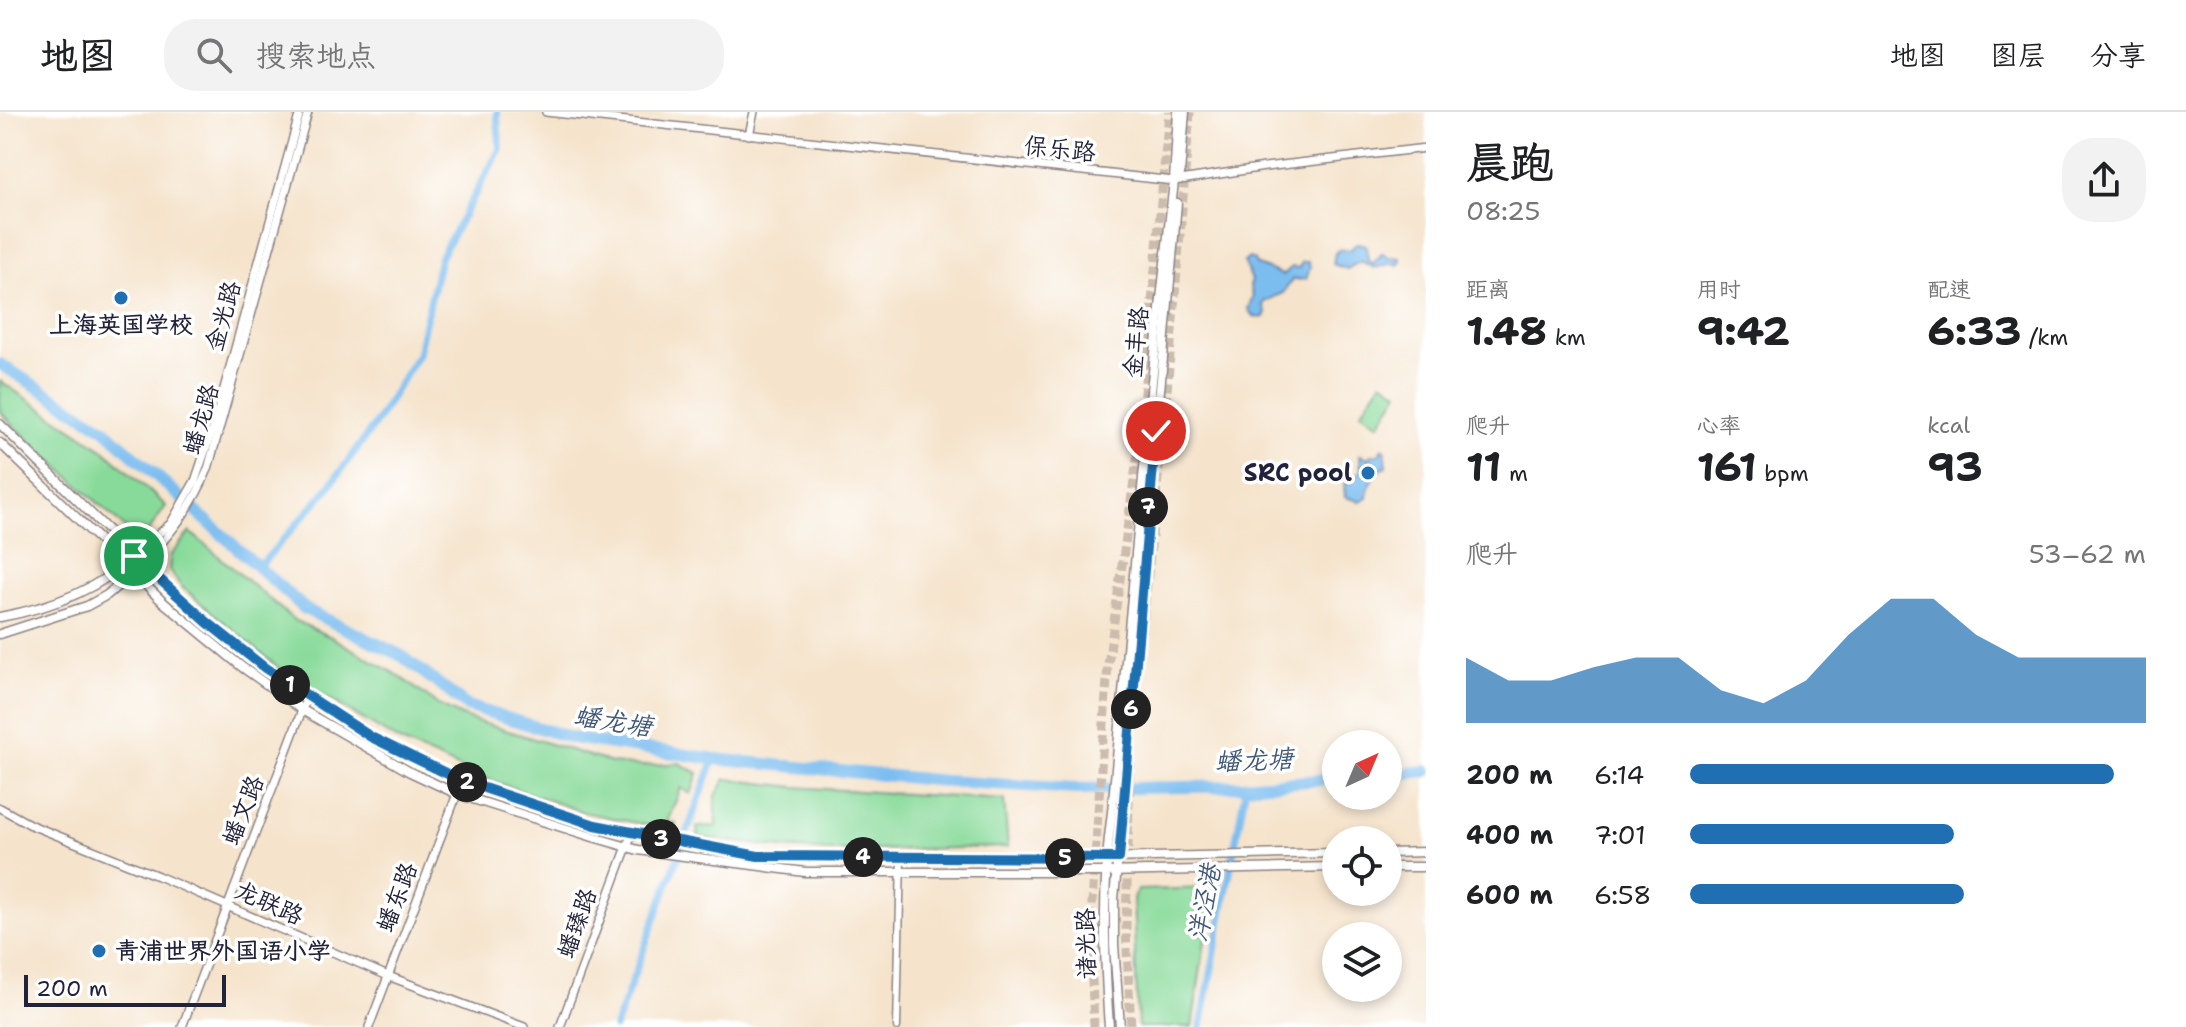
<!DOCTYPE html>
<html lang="zh">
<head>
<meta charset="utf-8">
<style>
	body { margin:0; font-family:"Shantell Sans","LXGW WenKai TC",sans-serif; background:#f2f2f2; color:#202124; height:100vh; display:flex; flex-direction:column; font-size:30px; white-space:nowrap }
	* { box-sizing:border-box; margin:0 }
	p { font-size:26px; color:#757577 }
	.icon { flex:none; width:44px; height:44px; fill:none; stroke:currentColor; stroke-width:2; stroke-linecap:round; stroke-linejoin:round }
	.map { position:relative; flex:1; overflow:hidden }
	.drawer { display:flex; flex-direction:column; background:#fff; width:760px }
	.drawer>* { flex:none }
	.needle { width:52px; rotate:44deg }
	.controls { position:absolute; left:1322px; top:618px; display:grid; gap:16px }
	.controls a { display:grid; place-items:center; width:80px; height:80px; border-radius:50%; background:#fff; box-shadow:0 4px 12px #0003; font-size:40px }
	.scale { position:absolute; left:24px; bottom:20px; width:202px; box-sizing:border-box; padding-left:8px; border:4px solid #22223b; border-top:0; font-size:22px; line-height:28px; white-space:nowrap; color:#22223b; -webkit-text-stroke:6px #fff; paint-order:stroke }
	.pin { position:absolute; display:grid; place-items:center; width:68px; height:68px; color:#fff; margin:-34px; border:4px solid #fff; border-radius:50%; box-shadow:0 2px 8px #0007 }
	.km { position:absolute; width:40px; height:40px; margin:-20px; border-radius:50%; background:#222; color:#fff; font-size:22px; line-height:40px; text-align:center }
	.round { display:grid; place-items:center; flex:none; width:84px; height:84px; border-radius:32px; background:#f2f2f2 }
	.head { display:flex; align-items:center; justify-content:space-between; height:136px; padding:0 40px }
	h1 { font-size:44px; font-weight:700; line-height:60px }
	.figures { display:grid; grid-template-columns:repeat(3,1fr); gap:12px; height:136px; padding:8px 40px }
	.figures div { display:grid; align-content:center }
	.figures b { font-size:40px; font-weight:700 }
	.figures small { font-size:22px; font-weight:400 }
	.figures p { font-size:22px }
	.chart { height:224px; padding:16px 40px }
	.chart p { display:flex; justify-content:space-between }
	.chart svg { width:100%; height:144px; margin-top:8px; fill:#1f6fb2; opacity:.7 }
	ul { padding:0 40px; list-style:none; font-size:26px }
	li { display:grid; grid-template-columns:128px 96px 1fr; align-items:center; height:60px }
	li i { height:20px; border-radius:10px; background:#1f6fb2 }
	header { display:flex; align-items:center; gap:48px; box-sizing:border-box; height:112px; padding:0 40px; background:#fff; border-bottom:2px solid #e0e0e0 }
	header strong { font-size:38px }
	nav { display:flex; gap:44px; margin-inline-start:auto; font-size:28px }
	.search { width:560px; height:72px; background:#f2f2f2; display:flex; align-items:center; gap:20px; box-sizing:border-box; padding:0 28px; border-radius:32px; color:#757577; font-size:30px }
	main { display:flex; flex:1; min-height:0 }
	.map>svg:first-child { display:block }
	.green { fill:#88da9a; stroke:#557e6a; stroke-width:2 }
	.water { fill:#7bbdf0; stroke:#4e7096; stroke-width:2 }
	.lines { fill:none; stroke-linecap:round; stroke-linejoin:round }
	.canal { stroke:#7bbdf0; stroke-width:7 }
	.river { stroke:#7bbdf0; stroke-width:12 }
	.primary-tunnel { stroke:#cbbcae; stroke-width:9; stroke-dasharray:9 4.5; stroke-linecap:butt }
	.minor-casing { stroke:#8c8283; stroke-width:9 }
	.tertiary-casing { stroke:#8c8283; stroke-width:10 }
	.secondary-casing { stroke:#8c8283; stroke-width:11 }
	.minor { stroke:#fff; stroke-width:6 }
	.tertiary { stroke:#fff; stroke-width:7 }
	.secondary { stroke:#fff; stroke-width:8 }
	.route-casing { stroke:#fff; stroke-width:16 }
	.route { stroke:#1f6fb2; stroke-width:10 }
	.poi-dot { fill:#1f6fb2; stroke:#fff; stroke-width:3 }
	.labels { text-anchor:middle; stroke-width:7; stroke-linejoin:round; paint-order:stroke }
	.street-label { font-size:24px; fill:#22223b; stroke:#fff }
	.poi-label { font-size:24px; font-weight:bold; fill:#22223b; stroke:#fff }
	.water-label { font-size:26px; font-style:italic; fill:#41587a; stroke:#fff }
</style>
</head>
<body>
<header>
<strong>地图</strong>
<div class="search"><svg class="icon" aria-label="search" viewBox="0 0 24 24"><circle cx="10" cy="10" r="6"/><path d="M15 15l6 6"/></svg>搜索地点</div>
<nav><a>地图</a><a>图层</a><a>分享</a></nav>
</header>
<main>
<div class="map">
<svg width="1426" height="915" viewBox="0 0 1426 915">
	<rect width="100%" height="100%" fill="#fff"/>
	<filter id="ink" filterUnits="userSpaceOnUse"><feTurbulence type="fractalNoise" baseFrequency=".0125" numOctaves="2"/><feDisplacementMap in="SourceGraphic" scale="16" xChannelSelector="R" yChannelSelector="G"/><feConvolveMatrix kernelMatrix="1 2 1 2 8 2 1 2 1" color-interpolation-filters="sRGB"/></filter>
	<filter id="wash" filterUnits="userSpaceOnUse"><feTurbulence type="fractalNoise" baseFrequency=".006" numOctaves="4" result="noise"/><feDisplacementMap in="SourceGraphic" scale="32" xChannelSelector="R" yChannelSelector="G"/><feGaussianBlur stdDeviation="1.8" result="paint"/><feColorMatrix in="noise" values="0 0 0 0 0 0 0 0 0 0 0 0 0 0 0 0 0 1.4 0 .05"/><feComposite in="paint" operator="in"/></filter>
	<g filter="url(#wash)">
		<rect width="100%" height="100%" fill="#f5e3cb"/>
		<!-- green -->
		<g class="green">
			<path d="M0,269L104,338L166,394L149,419L129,420C86,379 42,341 0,300Z"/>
			<polygon points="1382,269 1399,280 1379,312 1361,300"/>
			<polygon points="190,420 294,508 331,525 399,564 438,593 466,606 612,651 642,654 679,651 698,661 691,682 681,676 667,710 676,711 675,719 583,700 481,665 399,629 280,557 182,475 169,459 170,444"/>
			<polygon points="726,667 795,675 1004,688 1008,735 831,739 783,736 698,725 697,715 717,714 715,685"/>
			<polygon points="1213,776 1192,915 1138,915 1133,786 1138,778"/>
		</g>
		<!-- water -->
		<g class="water">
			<polygon points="1357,131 1366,133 1368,148 1372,152 1383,141 1387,145 1400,146 1401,150 1398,153 1393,151 1374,156 1361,149 1347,157 1333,152 1335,141 1340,137 1350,138"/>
			<path d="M1249,146L1254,148L1255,152L1283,163L1292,155L1299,156L1302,150H1308L1310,156L1306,167L1292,168L1283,181L1265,189L1263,193L1266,200L1264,205C1256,207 1252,204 1248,197L1253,185L1250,173L1252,168L1244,150Z"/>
			<path d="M1382,336L1385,338L1387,354C1376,360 1367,373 1367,386L1359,389L1345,385L1344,371H1349L1361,358L1360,343L1369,346L1371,343L1379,342Z"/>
		</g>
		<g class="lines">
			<!-- canal -->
			<g class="canal">
				<polyline points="258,456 326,379 375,312 418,242 440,146 500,37 497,1"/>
				<polyline points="615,915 714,647"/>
				<polyline points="1201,915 1246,674"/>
			</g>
			<!-- river -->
			<g class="river">
				<polyline points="0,252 103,316 305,497 402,544 467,594 572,626 714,647 945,669 1076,677 1241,674 1336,667"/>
				<polyline points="1388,663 1426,659"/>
			</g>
		</g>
	</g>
	<g filter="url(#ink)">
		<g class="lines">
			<!-- primary-tunnel -->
			<g class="primary-tunnel">
				<polyline points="1142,520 1167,280 1190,0"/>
				<polyline points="1130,647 1126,819 1131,915"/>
				<polyline points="1094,915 1090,821 1108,552 1140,326 1169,0"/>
			</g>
			<!-- minor casing -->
			<g class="minor-casing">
				<polyline id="minor" points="897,915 901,746"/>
			</g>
			<!-- tertiary casing -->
			<g class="tertiary-casing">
				<g id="tertiary">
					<polyline points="546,0 1174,69 1265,55 1426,36"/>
					<polyline points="749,23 754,0"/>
					<polyline points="134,444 171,411 195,369 214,313 300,0"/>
					<path d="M143,452C170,422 193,395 208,357L308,0"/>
					<polyline points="0,696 31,713 158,764 388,864 524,915"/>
					<polyline points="182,915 307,585"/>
					<polyline points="369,915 457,682 460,668"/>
					<polyline points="560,915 632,721"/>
				</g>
			</g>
			<!-- secondary casing -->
			<g class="secondary-casing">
				<g id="secondary">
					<polyline points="1180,62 1185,0"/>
					<polyline points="0,312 134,444 207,510 307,585 371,625 460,668 595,713 697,734 758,744 1105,746 1336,741"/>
					<polyline points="0,331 163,490 242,555 304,599 410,660 457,682 593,725 638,738 805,760 1105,760 1336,755"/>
					<path d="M0,505C49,496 97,479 134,444"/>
					<polyline points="0,522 87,494 107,483 143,452"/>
					<polyline points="1388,741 1426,740"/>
					<polyline points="1388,755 1426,755"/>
					<path d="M1109,915C1104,843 1102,772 1112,700L1152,269L1174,69L1178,0"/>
					<polyline points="1120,915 1114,833 1114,787 1177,91"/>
				</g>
			</g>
			<!-- minor -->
			<use href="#minor" class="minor"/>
			<!-- tertiary -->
			<use href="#tertiary" class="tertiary"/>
			<!-- secondary -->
			<use href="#secondary" class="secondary"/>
		</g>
	</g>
	<g class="lines" filter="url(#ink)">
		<!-- route casing -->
		<g class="route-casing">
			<polyline id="route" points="134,444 207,510 265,556 371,625 460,668 595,713 758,744 1119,746 1156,319"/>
		</g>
		<!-- route -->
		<use href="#route" class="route"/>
	</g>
	<!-- markers -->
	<g class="poi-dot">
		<circle cx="121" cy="186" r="8"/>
		<circle cx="1368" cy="361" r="8"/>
		<circle cx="99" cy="839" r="8"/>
	</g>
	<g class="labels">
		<!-- street labels -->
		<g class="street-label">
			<text transform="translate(1060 37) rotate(6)" y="8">保乐路</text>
			<text transform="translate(223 204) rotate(-74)" y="8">金光路</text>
			<text transform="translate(1136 230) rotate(-84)" y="8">金丰路</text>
			<text transform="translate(201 307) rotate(-74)" y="8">蟠龙路</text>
			<text transform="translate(243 698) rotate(-68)" y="8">蟠文路</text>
			<text transform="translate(397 785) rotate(-69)" y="8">蟠东路</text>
			<text transform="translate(269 791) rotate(24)" y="8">龙联路</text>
			<text transform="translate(577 811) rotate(-70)" y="8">蟠臻路</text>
			<text transform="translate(1086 832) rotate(-91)" y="8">诸光路</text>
		</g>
		<!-- poi labels -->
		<g class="poi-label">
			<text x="121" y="221">上海英国学校</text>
			<text x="1352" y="369" text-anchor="end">SRC pool</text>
			<text x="115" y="847" text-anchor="start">青浦世界外国语小学</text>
		</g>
		<!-- water labels -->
		<g class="water-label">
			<text transform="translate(613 609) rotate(9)" y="9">蟠龙塘</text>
			<text transform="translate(1254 648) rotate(-2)" y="9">蟠龙塘</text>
			<text transform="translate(1204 791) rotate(-79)" y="9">洋泾港</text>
		</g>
	</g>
</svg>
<div class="controls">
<a><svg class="needle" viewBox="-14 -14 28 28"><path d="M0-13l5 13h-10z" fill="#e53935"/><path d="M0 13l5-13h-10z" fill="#757577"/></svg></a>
<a><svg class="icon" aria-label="locate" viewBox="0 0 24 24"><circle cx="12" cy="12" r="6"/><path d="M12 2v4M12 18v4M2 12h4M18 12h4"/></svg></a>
<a><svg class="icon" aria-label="layers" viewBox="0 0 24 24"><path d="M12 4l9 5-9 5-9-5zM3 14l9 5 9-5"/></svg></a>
</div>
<div class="scale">200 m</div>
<div class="pin" style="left:134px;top:444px;background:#1e9e55"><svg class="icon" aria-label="arrive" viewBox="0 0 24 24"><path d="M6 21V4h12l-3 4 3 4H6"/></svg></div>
<div class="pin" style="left:1156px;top:319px;background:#d93025"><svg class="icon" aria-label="check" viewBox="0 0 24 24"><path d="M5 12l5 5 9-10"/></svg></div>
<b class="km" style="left:290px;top:573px">1</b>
<b class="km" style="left:467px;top:670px">2</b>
<b class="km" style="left:661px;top:727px">3</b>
<b class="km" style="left:863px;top:745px">4</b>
<b class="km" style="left:1065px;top:746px">5</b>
<b class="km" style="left:1131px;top:597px">6</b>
<b class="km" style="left:1148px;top:395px">7</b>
</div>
<section class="drawer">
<div class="head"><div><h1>晨跑</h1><p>08:25</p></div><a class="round"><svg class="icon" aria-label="share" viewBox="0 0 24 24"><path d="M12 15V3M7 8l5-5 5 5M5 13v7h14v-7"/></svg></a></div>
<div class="figures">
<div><p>距离</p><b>1.48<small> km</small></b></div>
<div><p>用时</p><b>9:42</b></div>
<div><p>配速</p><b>6:33<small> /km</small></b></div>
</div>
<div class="figures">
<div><p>爬升</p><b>11<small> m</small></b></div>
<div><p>心率</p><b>161<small> bpm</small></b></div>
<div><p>kcal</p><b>93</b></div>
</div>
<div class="chart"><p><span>爬升</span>53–62 m</p>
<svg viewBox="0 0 160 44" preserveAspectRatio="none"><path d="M0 44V24L10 31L20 31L30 27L40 24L50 24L60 34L70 38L80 31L90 17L100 6L110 6L120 17L130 24L140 24L150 24L160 24V44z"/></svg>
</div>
<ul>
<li><b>200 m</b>6:14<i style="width:93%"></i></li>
<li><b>400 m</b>7:01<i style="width:58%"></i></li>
<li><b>600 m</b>6:58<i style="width:60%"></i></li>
</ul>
</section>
</main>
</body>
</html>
